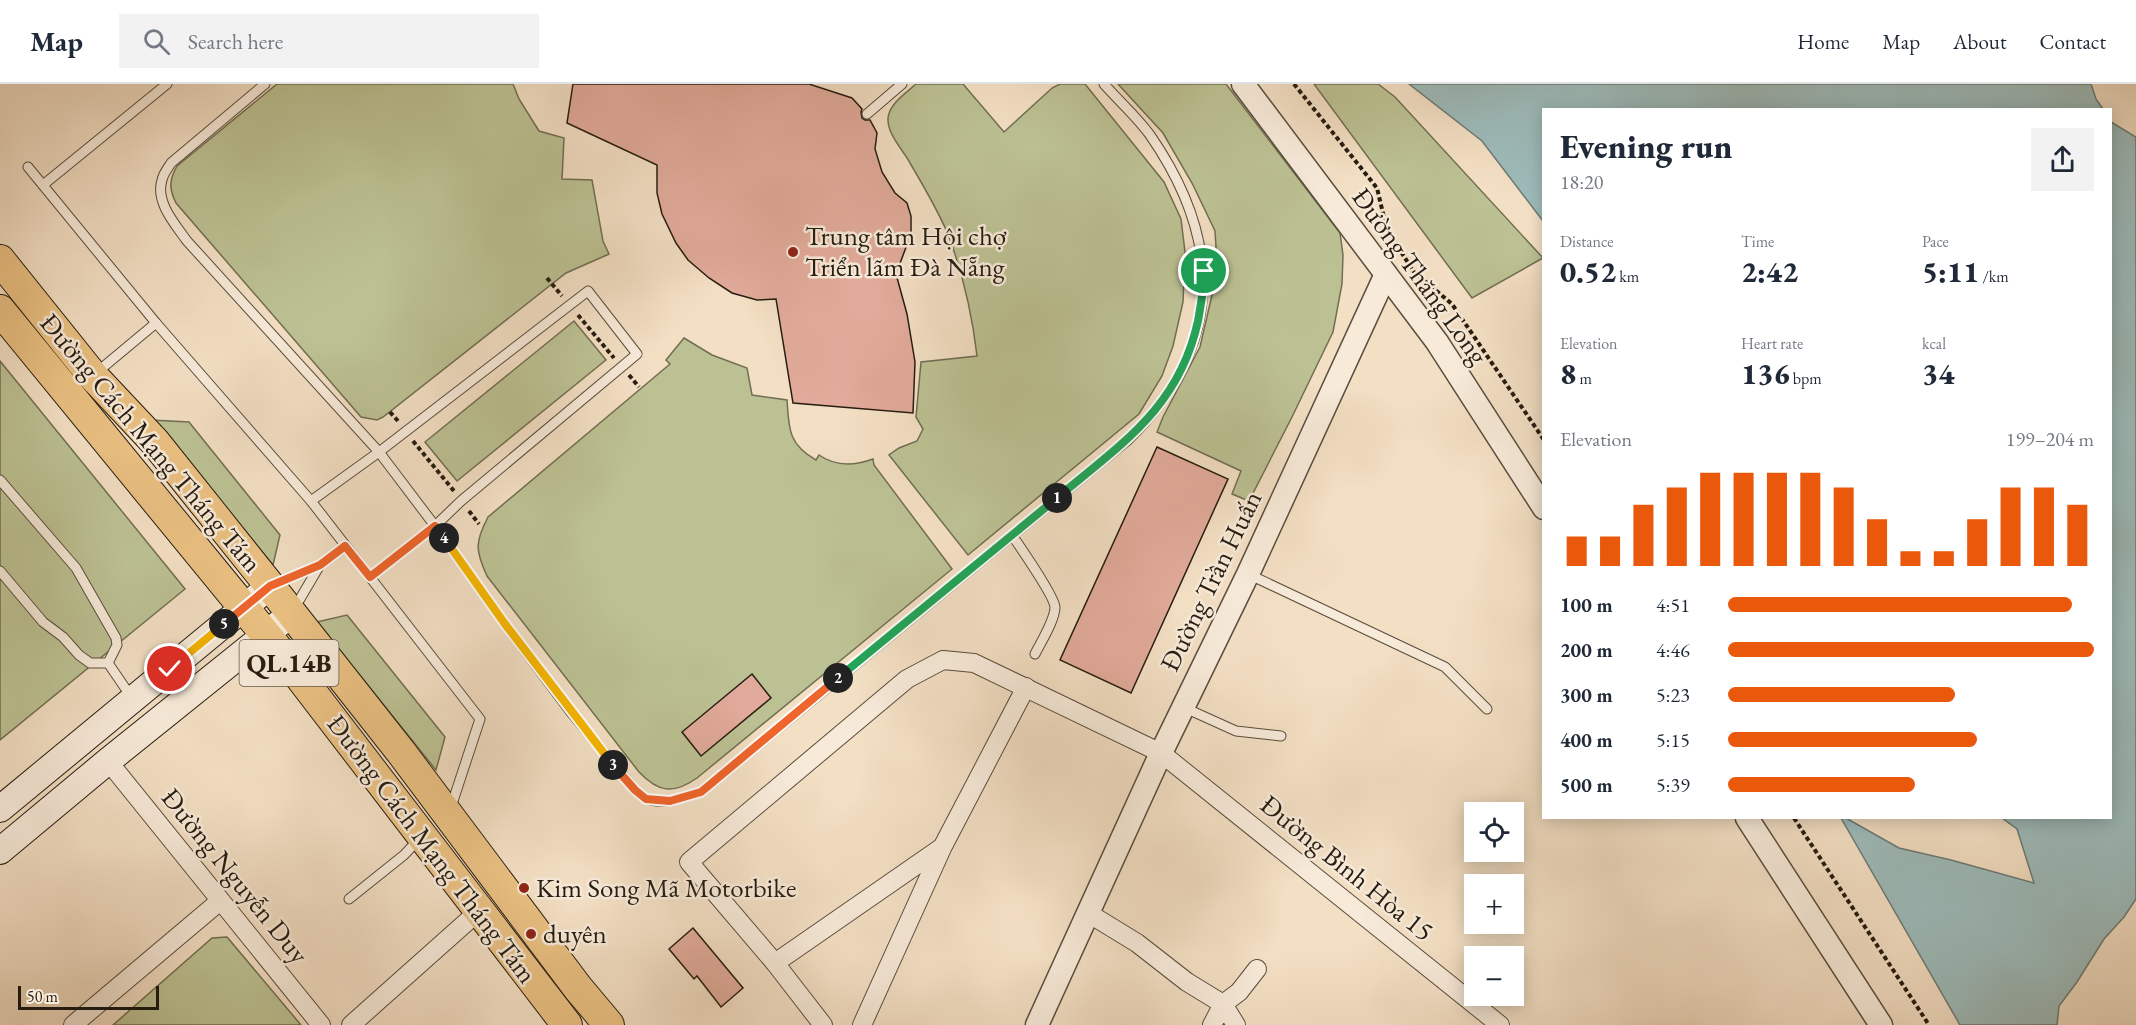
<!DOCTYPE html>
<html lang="en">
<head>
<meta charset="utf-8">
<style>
	body { margin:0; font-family:"EB Garamond",serif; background:#f2f2f3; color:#1f2937; height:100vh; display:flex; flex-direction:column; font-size:22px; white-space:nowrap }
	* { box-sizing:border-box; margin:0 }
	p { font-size:20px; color:#747a83 }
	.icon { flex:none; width:33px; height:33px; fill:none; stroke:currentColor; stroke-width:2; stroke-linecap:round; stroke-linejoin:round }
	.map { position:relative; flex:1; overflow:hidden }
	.panel { position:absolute; left:1542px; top:24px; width:570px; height:711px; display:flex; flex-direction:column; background:#fff; border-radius:0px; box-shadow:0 3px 15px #0003 }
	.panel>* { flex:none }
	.buttons { position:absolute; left:1464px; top:718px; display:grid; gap:12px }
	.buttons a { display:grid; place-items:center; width:60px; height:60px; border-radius:0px; background:#fff; box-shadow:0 3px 15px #0003; font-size:30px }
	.scale { position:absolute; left:18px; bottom:15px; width:141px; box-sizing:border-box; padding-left:6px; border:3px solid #261c10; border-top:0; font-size:16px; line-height:21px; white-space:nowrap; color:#261c10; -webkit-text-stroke:4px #f7ead9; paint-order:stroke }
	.pin { position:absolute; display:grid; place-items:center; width:51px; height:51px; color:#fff; margin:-26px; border:3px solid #fff; border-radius:50%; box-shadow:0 2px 6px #0007 }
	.km { position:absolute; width:30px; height:30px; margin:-15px; border-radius:50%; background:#222; color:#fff; font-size:16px; line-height:30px; text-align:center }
	.round { display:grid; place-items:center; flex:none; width:63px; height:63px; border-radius:0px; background:#f2f2f3 }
	.overview { display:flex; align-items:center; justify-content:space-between; height:102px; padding:0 18px }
	h1 { font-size:33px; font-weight:800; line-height:45px }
	.figures { display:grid; grid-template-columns:repeat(3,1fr); gap:9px; height:102px; padding:6px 18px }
	.figures div { display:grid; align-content:center }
	.figures b { font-size:30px; font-weight:800 }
	.figures small { font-size:16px; font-weight:400 }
	.figures p { font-size:16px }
	.chart { height:168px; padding:12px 18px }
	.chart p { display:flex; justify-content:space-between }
	.chart svg { width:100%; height:108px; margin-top:6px; stroke:#ea580c; stroke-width:6 }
	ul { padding:0 18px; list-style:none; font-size:20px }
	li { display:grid; grid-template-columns:96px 72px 1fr; align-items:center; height:45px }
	li i { height:15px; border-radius:8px; background:#ea580c }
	header { display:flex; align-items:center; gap:36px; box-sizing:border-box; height:84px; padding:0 30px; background:#fff; border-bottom:2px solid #e0e1e3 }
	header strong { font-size:28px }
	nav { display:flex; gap:33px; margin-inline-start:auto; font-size:21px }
	.search { width:420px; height:54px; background:#f2f2f3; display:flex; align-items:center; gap:15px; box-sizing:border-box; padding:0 21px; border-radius:0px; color:#747a83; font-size:22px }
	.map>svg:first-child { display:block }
	.green { fill:#bcc193; stroke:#716e52; stroke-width:1.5 }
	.water { fill:#9dbbba; stroke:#6d7b76; stroke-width:1.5 }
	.building { fill:#e1aa9a; stroke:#261c10; stroke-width:1.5 }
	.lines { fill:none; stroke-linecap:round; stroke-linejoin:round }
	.service-casing { stroke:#594d3d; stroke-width:11 }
	.minor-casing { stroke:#594d3d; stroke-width:20 }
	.tertiary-casing { stroke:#594d3d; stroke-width:25 }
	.secondary-casing { stroke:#261c10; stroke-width:28 }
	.trunk-casing { stroke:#261c10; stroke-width:32 }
	.path { stroke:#261c10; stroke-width:4; stroke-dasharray:4.5 3; stroke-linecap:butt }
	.service { stroke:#f7ead9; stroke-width:9 }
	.minor { stroke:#f7ead9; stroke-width:18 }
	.tertiary { stroke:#f7ead9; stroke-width:22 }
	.secondary { stroke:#f7ead9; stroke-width:26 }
	.trunk { stroke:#eac082; stroke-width:30 }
	.split-1-casing { stroke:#fff; stroke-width:12 }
	.split-2-casing { stroke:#fff; stroke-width:12 }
	.split-3-casing { stroke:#fff; stroke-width:12 }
	.split-4-casing { stroke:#fff; stroke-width:12 }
	.split-5-casing { stroke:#fff; stroke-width:12 }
	.split-6-casing { stroke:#fff; stroke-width:12 }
	.split-1 { stroke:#22a559; stroke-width:8 }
	.split-2 { stroke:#22a559; stroke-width:8 }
	.split-3 { stroke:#f0652b; stroke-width:8 }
	.split-4 { stroke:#f5b400; stroke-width:8 }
	.split-5 { stroke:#f0652b; stroke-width:8 }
	.split-6 { stroke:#f5b400; stroke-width:8 }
	.poi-dot { fill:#8f2418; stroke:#f7ead9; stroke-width:2 }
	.labels { text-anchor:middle; stroke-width:5; stroke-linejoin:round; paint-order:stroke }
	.shield { fill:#f7ead9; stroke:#655a4c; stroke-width:1.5 }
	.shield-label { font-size:26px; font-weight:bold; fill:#261c10 }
	.poi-label { font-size:27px; fill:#261c10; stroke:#f7ead9; text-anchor:start }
	.street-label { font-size:27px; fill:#261c10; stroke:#f7ead9 }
</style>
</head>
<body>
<header>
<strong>Map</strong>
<div class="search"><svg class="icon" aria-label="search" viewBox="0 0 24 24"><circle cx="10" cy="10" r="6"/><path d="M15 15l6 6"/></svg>Search here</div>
<nav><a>Home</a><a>Map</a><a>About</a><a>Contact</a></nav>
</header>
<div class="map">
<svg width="2136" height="941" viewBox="0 0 2136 941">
	<rect width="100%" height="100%" fill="#f3dfc4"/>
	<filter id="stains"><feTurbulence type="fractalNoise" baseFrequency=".00333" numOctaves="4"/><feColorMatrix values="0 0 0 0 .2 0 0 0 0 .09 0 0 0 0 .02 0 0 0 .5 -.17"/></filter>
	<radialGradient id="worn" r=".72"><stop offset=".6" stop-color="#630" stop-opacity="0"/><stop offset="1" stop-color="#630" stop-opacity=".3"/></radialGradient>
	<!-- green -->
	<g class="green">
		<path d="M277,0H513L519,15L539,47L564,54L562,95L592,96L603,157L609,170L566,189L383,333L377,336L361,333L176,119C169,105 169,96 177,82Z"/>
		<path d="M916,0H963L1004,48L1052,4L1060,0H1085L1164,98L1181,135L1185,168L1183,218L1173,262L1162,292L1139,330L968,471L889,371L899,364L917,357L923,345L916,333L921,278L977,272C972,229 963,189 947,148C937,125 923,101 910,79C903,66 887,50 888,34C889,20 906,9 916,0Z"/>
		<polygon points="1118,0 1226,0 1340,149 1343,171 1342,200 1333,248 1292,333 1249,417 1232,410 1241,387 1157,348 1163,333 1200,263 1212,211 1217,179 1215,147 1192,99 1163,49"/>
		<polygon points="1314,0 1378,0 1395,13 1543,174 1472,214"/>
		<polygon points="574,237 606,276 457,397 425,358"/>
		<path d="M684,254L712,271L747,284L752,311L787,316C789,345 788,360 816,376L819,371C836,383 854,382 873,375L874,381L952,485L697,694C673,711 658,708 639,688L487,492C475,466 475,458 488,433L670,280L666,276Z"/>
		<polygon points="0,277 185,505 0,656"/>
		<polygon points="151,336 189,338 280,451 273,481"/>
		<polygon points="347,531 445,653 436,686 317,538"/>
		<polygon points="227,853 301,941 113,941 212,854"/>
	</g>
	<!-- water -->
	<g class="water">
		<polygon points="1409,0 2091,0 2096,15 2103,25 1544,26 1543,137 1482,57"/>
		<polygon points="2111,38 2136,53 2136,815 2124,833 2104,855 2077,898 2059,922 2057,941 1960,941 1841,734 1846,734 1899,764 1951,776 2034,799 2017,745 2002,734 2110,734"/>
	</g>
	<!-- building -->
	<g class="building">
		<polygon points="573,0 809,0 852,14 862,25 861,28 862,34 865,36 870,36 877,49 875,65 882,88 895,109 907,119 911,132 911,150 896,190 907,230 915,278 913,329 793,319 776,215 757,216 732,209 709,194 688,176 676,159 662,130 657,109 657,81 567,39"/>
		<polygon points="1157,363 1228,395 1131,609 1060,576"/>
		<polygon points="752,590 771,614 701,672 682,648"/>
		<polygon points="693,844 743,904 721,923 697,892 694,895 669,865"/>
	</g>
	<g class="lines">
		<!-- service casing -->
		<g class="service-casing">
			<g id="service">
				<path d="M265,0L171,79C168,84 163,90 162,96C155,118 175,140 187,157L379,368L435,442L505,540L570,627L635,706L646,715L657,717H670L701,708L1128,356C1224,263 1224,158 1150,51C1137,33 1119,17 1104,0"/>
				<polyline points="867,30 902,0"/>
				<polyline points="28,83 156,239 311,417 480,635 451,723"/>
				<polyline points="43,101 167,0"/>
				<polyline points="96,289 156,239"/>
				<polyline points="0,396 76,484 116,554 117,561 108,579"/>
				<polyline points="311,417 379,368 588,207 637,270 461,417 435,442 370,493"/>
				<path d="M1012,451C1020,463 1054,511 1055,523C1055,536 1041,558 1035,570"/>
				<polyline points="0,487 43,538 63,553 79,571 90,579 108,579"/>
				<polyline points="1248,490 1445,583 1487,625"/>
				<polyline points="275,500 320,481 345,462"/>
				<polyline points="294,525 320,481"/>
				<polyline points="108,579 132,614"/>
				<polyline points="1185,624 1236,647 1281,652"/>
				<polyline points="349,815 404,771 419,755"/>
			</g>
		</g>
		<!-- minor casing -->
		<g class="minor-casing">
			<g id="minor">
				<polyline points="108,677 321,941"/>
				<polyline points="1088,829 1137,859 1187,898 1223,920 1239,908 1257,885"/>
				<polyline points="775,879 941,764"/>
				<polyline points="73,941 220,817"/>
				<polyline points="351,941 480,826"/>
				<polyline points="823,941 775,879 689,778 907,595 943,576 974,579 1161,669 1500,941"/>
				<polyline points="862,941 943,762 1026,603"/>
				<polyline points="1212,941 1223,920 1236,941"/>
			</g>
		</g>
		<!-- tertiary casing -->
		<g class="tertiary-casing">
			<g id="tertiary">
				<polyline points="1243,0 1437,258 1544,424"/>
				<polyline points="1747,734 1881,941"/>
				<polyline points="1037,941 1161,669 1248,490 1386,190"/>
			</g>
		</g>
		<!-- secondary casing -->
		<g class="secondary-casing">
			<g id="secondary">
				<polyline points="0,725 270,502"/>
				<polyline points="0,767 108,677 291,530"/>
			</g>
		</g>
		<!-- trunk casing -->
		<g class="trunk-casing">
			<g id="trunk">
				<polyline points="0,176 93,292 155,358 270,502 401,668 578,904 609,941"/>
				<polyline points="0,226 294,585 567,941"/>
			</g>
		</g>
		<!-- path -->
		<g class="path">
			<polyline points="1294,0 1377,104 1387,146 1414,188 1452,220 1544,356"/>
			<polyline points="547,194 562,212"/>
			<polyline points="578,231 614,274"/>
			<polyline points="629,291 639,303"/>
			<polyline points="390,328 398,337"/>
			<polyline points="413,357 454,407"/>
			<polyline points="469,427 479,440"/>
			<polyline points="1794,734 1929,941"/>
		</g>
		<!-- service -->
		<use href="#service" class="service"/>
		<!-- minor -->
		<use href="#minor" class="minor"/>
		<!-- tertiary -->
		<use href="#tertiary" class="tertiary"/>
		<!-- secondary -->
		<use href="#secondary" class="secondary"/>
		<!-- trunk -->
		<use href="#trunk" class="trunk"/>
	</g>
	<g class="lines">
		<!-- split-1 casing -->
		<g class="split-1-casing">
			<path id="split-1" d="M1057,414C1121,360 1179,324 1198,237C1201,220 1204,205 1204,187"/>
		</g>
		<!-- split-2 casing -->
		<g class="split-2-casing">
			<polyline id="split-2" points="838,594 1057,414"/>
		</g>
		<!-- split-3 casing -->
		<g class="split-3-casing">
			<polyline id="split-3" points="613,681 635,706 646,715 670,717 701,708 838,594"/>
		</g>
		<!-- split-4 casing -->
		<g class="split-4-casing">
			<polyline id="split-4" points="444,454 505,540 613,681"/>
		</g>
		<!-- split-5 casing -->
		<g class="split-5-casing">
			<polyline id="split-5" points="224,540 270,502 320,481 345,462 370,493 435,442 444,454"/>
		</g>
		<!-- split-6 casing -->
		<g class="split-6-casing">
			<polyline id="split-6" points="170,585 224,540"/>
		</g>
		<!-- split-1 -->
		<use href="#split-1" class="split-1"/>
		<!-- split-2 -->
		<use href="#split-2" class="split-2"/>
		<!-- split-3 -->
		<use href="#split-3" class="split-3"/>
		<!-- split-4 -->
		<use href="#split-4" class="split-4"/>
		<!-- split-5 -->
		<use href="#split-5" class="split-5"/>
		<!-- split-6 -->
		<use href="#split-6" class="split-6"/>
	</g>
	<!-- markers -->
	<g class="poi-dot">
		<circle cx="793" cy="168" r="6"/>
		<circle cx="524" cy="804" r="6"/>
		<circle cx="531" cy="850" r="6"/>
	</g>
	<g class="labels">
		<!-- shield labels -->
		<rect class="shield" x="239.5" y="556" width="99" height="46" rx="4.5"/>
		<g class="shield-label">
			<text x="289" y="588">QL.14B</text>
		</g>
		<!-- poi labels -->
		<g class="poi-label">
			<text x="805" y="161">Trung tâm Hội chợ<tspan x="805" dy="31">Triển lãm Đà Nẵng</tspan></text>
			<text x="536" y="813">Kim Song Mã Motorbike</text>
			<text x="543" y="859">duyên</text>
		</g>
		<!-- street labels -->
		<g class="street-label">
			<text transform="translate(1420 192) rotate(54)" y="9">Đường Thăng Long</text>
			<text transform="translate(151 359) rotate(50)" y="9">Đường Cách Mạng Tháng Tám</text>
			<text transform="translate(1211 497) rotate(-64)" y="9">Đường Trần Huấn</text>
			<text transform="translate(432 765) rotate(53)" y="9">Đường Cách Mạng Tháng Tám</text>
			<text transform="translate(1347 784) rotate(39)" y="9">Đường Bình Hòa 15</text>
			<text transform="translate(235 792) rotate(51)" y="9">Đường Nguyễn Duy</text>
		</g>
	</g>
	<rect width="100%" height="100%" filter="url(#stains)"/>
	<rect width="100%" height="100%" fill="url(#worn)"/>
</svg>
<div class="buttons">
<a><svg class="icon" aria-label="locate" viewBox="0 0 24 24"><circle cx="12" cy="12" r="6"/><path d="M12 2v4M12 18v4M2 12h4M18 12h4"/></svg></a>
<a>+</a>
<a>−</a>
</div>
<div class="scale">50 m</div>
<div class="pin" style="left:1204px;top:187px;background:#1e9e55"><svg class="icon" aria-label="arrive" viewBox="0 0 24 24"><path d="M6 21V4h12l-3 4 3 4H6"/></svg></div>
<div class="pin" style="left:170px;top:585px;background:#d93025"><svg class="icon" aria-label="check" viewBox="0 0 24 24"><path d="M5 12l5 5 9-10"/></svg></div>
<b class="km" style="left:1057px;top:414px">1</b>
<b class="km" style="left:838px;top:594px">2</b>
<b class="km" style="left:613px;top:681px">3</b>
<b class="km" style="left:444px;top:454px">4</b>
<b class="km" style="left:224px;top:540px">5</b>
<section class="panel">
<div class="overview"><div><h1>Evening run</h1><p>18:20</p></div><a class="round"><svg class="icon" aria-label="share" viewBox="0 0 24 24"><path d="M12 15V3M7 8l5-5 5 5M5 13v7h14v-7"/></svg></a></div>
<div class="figures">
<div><p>Distance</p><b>0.52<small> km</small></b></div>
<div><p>Time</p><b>2:42</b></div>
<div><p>Pace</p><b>5:11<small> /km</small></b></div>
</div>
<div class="figures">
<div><p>Elevation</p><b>8<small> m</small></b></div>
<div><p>Heart rate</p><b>136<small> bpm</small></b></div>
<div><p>kcal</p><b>34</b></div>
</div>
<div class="chart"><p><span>Elevation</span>199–204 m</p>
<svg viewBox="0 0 160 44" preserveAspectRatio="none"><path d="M5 44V32M15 44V32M25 44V19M35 44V12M45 44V6M55 44V6M65 44V6M75 44V6M85 44V12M95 44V25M105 44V38M115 44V38M125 44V25M135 44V12M145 44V12M155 44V19"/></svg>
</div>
<ul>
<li><b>100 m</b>4:51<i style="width:94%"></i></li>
<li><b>200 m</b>4:46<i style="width:100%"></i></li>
<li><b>300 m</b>5:23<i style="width:62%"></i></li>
<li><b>400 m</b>5:15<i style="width:68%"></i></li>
<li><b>500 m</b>5:39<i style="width:51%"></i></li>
</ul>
</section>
</div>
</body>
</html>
